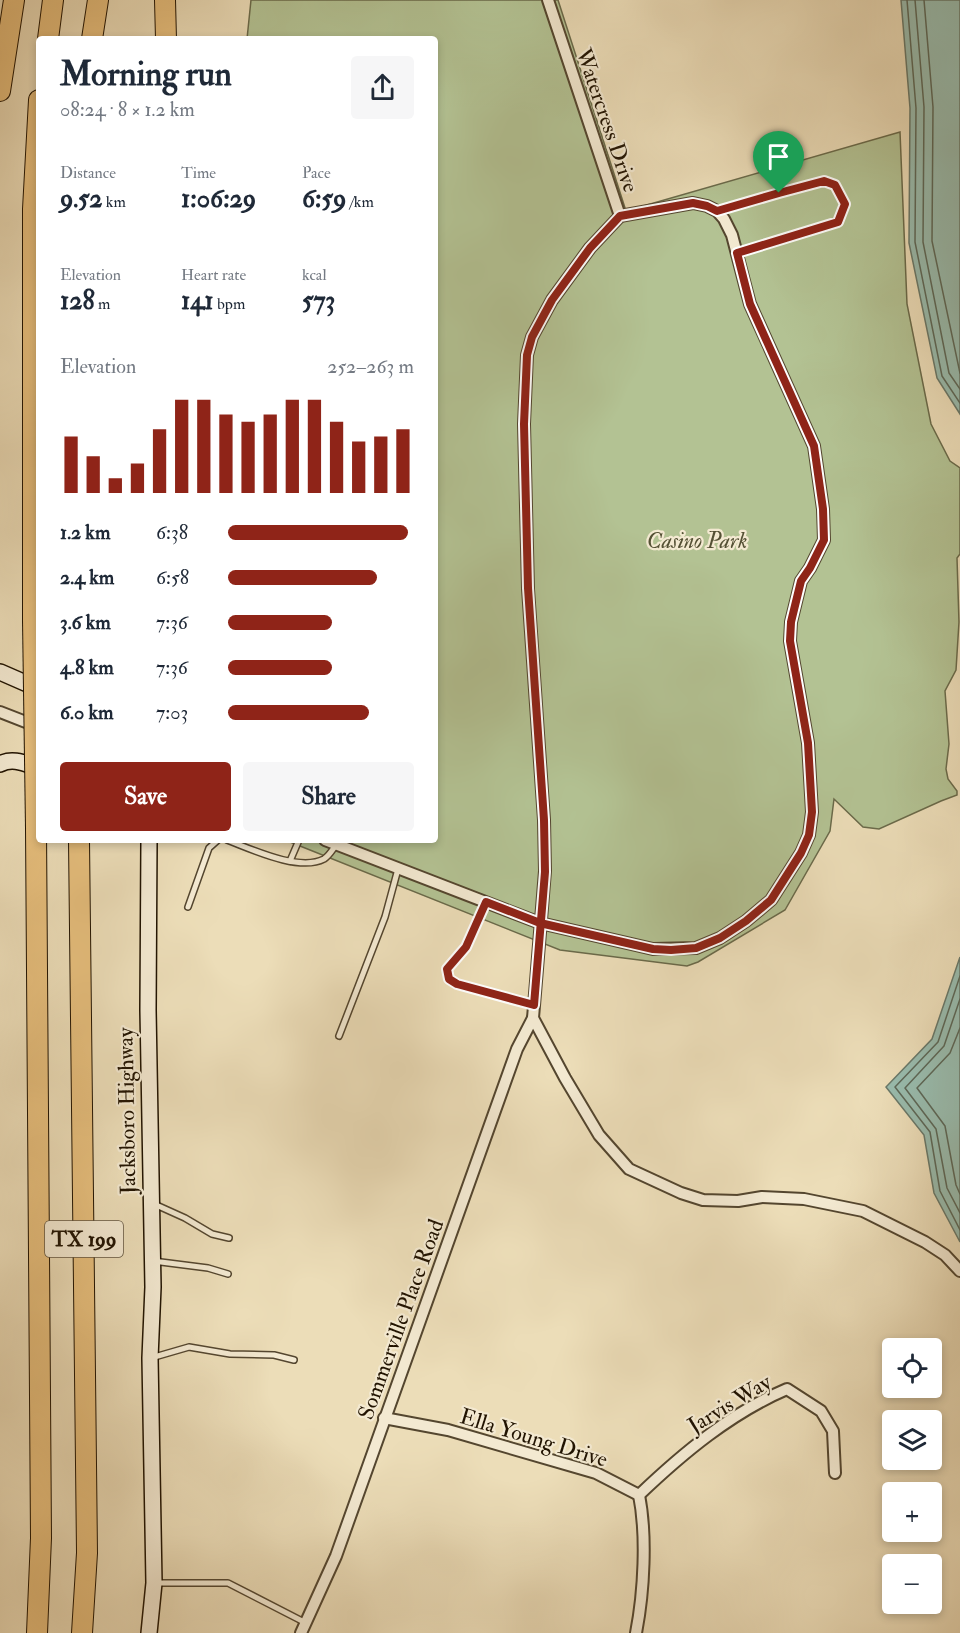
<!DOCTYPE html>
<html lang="en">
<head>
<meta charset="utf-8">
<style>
	body { margin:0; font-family:"IM FELL Double Pica",serif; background:#f6f6f7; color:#1f2937; height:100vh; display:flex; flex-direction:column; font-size:22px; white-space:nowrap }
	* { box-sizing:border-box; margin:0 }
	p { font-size:20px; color:#747a83 }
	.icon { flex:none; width:33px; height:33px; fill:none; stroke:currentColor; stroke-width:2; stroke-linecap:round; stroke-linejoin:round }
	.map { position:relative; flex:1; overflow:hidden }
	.panel { position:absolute; left:36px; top:36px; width:402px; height:807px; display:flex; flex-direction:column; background:#fff; border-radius:6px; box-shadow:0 3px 9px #0003 }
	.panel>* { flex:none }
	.tools { position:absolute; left:882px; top:1338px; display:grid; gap:12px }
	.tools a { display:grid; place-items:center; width:60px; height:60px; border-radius:6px; background:#fff; box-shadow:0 3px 9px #0003; font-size:30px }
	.pin { position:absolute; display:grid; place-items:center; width:51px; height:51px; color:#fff; margin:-62px -26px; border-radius:50% 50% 50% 0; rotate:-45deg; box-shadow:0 0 6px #0007 }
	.pin .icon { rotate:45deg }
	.round { display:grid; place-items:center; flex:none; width:63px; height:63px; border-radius:6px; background:#f6f6f7 }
	.summary { display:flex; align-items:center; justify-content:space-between; height:102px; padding:0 24px }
	h1 { font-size:33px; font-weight:700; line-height:45px }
	.metrics { display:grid; grid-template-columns:repeat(3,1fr); gap:9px; height:102px; padding:6px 24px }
	.metrics div { display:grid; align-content:center }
	.metrics b { font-size:26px; font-weight:700 }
	.metrics small { font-size:16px; font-weight:400 }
	.metrics p { font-size:16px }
	.chart { height:168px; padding:12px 24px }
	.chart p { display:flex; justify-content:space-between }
	.chart svg { width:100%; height:108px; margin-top:6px; stroke:#8f2418; stroke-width:6 }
	.button { display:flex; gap:12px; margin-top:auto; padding:12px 24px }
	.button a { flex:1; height:69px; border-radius:6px; background:#8f2418; color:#fff; font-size:24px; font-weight:700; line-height:69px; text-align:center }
	.button a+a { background:#f6f6f7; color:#1f2937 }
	ul { padding:0 24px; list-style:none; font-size:20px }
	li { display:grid; grid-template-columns:96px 72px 1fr; align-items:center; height:45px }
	li i { height:15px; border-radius:8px; background:#8f2418 }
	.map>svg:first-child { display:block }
	.green { fill:#b3c293; stroke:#6a6a4a; stroke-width:1.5 }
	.water { fill:#99bcae; stroke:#697869; stroke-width:1.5 }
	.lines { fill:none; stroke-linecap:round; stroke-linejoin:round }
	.shore { stroke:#5d6858; stroke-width:1.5 }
	.service-casing { stroke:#54462f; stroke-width:8 }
	.minor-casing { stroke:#54462f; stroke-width:14 }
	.secondary-casing { stroke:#211301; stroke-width:18 }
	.motorway-casing { stroke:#211301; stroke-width:22 }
	.service { stroke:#f3e9d1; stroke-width:5 }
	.minor { stroke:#f3e9d1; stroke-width:10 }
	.secondary { stroke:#f3e9d1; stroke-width:15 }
	.motorway { stroke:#e6be7c; stroke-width:20 }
	.motorway-bridge-casing { stroke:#211301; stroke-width:22; stroke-linecap:butt }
	.motorway-bridge { stroke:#e6be7c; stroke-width:20 }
	.route-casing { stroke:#fff; stroke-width:12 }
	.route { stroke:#8f2418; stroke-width:8 }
	.labels { text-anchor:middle; stroke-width:4.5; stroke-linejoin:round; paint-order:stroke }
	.shield { fill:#f3e9d1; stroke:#60533f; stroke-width:1.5 }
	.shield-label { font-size:21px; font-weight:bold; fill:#211301 }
	.street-label { font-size:22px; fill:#211301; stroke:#f3e9d1 }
	.park-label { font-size:22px; font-style:italic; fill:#545034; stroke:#f3e9d1 }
</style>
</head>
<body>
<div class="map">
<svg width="960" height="1633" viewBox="0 0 960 1633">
	<rect width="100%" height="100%" fill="#ecddb8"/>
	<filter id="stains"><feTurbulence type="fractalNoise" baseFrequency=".00333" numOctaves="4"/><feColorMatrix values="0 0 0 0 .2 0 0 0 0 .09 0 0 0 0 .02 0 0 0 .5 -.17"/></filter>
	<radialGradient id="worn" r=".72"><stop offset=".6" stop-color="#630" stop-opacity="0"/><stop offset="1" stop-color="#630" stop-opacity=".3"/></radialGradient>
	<!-- green -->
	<polygon class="green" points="251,0 558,0 626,211 900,132 907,304 931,424 950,461 960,468 960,554 957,558 959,622 956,670 945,691 949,744 946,769 948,779 957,791 957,795 941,801 879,829 863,827 834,799 830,831 785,910 698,962 687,966 560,950 285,840 435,840 435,39 247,39"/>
	<!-- water -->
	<g class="water">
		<polygon points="901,0 960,0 960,414 937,378 909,243 910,108"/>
		<polygon points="960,957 960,1242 934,1193 924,1135 886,1087 932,1039"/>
	</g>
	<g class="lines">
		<!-- shore -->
		<g class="shore">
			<polyline points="907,0 916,108 915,242 942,376 960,403"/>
			<polyline points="915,0 924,107 923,242 949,373 960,389"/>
			<polyline points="924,0 933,107 932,241 960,373"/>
			<polyline points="960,976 938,1042 895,1087 930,1132 940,1191 960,1230"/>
			<polyline points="960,999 944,1046 905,1088 936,1129 947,1188 960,1213"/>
			<polyline points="960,1028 950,1053 917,1088 945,1126 956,1185 960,1194"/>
		</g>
		<!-- service casing -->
		<g class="service-casing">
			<g id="service">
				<polyline points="717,211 823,181 835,185 845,204 839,222 737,253"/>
				<path d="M227,840C251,849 299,872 324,859C329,856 333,849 336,845"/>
				<polyline points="290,861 299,840"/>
				<path d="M486,902L466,947L447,970C447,978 450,980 457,984L534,1005"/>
				<polyline points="188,907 209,848 218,840"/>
				<polyline points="339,1036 385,917 398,869"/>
				<polyline points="154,1204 185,1218 212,1234 229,1238"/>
				<polyline points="153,1261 208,1268 228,1274"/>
				<polyline points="151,1358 189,1347 230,1354 274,1355 294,1360"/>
				<polyline points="155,1583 228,1583 306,1623"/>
			</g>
		</g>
		<!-- minor casing -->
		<g class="minor-casing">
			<g id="minor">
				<polyline points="548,0 620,216 590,248 552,300 532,337 527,355 524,424 528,589 544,820 545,871 533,1018 565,1078 599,1135 629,1169 681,1193 703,1200 738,1201 762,1197 804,1199 863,1211 925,1242 945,1255 960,1271"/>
				<polyline points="0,712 36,726"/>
				<polyline points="325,840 540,923 653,949 696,948 720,938 746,921 771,900 801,853 809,835 812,812 808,743 790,641 791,622 801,581 810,568 824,540 823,509 814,446 750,304 732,235 724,219 717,211 707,206 693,203 620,216"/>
				<polyline points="384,1418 448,1430 596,1473 639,1495"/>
				<path d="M639,1495C683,1453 731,1413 787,1389L821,1411L833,1431L835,1473"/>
				<polyline points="301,1633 336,1556 517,1049 533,1018"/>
				<path d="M636,1633C644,1592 647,1535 639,1495"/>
			</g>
		</g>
		<!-- secondary casing -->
		<g class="secondary-casing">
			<g id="secondary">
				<polyline points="0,672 39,689"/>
				<path d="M0,764C13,757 26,764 39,768"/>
				<polyline points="149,1633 154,1583 150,1358 153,1287 148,1010 149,840"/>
			</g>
		</g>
		<!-- motorway casing -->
		<g class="motorway-casing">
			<g id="motorway">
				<polyline points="165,0 166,39"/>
				<polyline points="48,39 53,0"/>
				<polyline points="92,39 98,0"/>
				<polyline points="0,91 14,0"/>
				<polyline points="33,620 33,209 39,100"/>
				<polyline points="36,828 41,1538 37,1633"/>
				<polyline points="79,840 87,1553 82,1633"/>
			</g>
		</g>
		<!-- service -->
		<use href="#service" class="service"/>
		<!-- minor -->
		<use href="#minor" class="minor"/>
		<!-- secondary -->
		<use href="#secondary" class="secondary"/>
		<!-- motorway -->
		<use href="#motorway" class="motorway"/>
		<!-- motorway-bridge casing -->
		<g class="motorway-bridge-casing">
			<polyline id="motorway-bridge" points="33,620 36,828"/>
		</g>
		<!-- motorway-bridge -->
		<use href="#motorway-bridge" class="motorway-bridge"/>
	</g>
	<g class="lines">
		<!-- route casing -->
		<g class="route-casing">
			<polyline id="route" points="779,193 717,211 707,206 693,203 620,216 590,248 552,300 532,337 527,355 524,424 528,588 544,820 545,872 534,1005 457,984 449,979 447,969 466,947 486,902 540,923 653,949 671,950 696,948 720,938 746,921 771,900 801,853 809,835 812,812 808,743 790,641 791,622 801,581 810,568 824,540 823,509 814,446 750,304 737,253 838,222 845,204 835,185 824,181 779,193"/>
		</g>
		<!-- route -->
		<use href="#route" class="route"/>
	</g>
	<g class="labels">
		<!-- shield labels -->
		<rect class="shield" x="45" y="1221" width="78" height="36" rx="4.5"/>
		<g class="shield-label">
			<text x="84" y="1246">TX 199</text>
		</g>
		<!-- street labels -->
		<g class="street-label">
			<text transform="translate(608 120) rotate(71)" y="8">Watercress Drive</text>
			<text transform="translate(126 1111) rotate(-91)" y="8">Jacksboro Highway</text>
			<text transform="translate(400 1319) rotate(-70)" y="8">Sommerville Place Road</text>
			<text transform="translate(729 1403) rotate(-31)" y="8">Jarvis Way</text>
			<text transform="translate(534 1437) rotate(17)" y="8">Ella Young Drive</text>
		</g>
		<!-- park labels -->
		<g class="park-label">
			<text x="697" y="548">Casino Park</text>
		</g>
	</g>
	<rect width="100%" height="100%" filter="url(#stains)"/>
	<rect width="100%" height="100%" fill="url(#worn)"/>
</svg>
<div class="tools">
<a><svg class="icon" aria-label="locate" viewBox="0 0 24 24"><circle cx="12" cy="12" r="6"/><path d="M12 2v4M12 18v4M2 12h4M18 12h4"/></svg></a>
<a><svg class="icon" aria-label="layers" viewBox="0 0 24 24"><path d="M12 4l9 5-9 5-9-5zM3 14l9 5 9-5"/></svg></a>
<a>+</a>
<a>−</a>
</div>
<div class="pin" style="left:779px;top:193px;background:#1e9e55"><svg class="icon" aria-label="arrive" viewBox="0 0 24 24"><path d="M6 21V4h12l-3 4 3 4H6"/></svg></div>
<section class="panel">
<div class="summary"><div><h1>Morning run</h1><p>08:24 · 8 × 1.2 km</p></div><a class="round"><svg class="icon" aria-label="share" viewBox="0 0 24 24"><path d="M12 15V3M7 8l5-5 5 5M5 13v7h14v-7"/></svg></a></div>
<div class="metrics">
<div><p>Distance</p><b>9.52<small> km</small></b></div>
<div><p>Time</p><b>1:06:29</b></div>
<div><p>Pace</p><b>6:59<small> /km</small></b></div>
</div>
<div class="metrics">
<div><p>Elevation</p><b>128<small> m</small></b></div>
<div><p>Heart rate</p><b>141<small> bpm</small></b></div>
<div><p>kcal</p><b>573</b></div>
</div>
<div class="chart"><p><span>Elevation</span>252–263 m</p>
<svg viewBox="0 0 160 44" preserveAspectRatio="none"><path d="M5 44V21M15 44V29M25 44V38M35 44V32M45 44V18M55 44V6M65 44V6M75 44V12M85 44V15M95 44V12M105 44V6M115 44V6M125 44V15M135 44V23M145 44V21M155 44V18"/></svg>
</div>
<ul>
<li><b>1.2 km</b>6:38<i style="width:97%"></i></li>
<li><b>2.4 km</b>6:58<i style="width:80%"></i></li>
<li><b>3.6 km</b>7:36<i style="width:56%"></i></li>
<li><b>4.8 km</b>7:36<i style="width:56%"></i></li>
<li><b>6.0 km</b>7:03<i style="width:76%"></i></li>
</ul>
<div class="button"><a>Save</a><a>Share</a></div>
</section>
</div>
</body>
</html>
